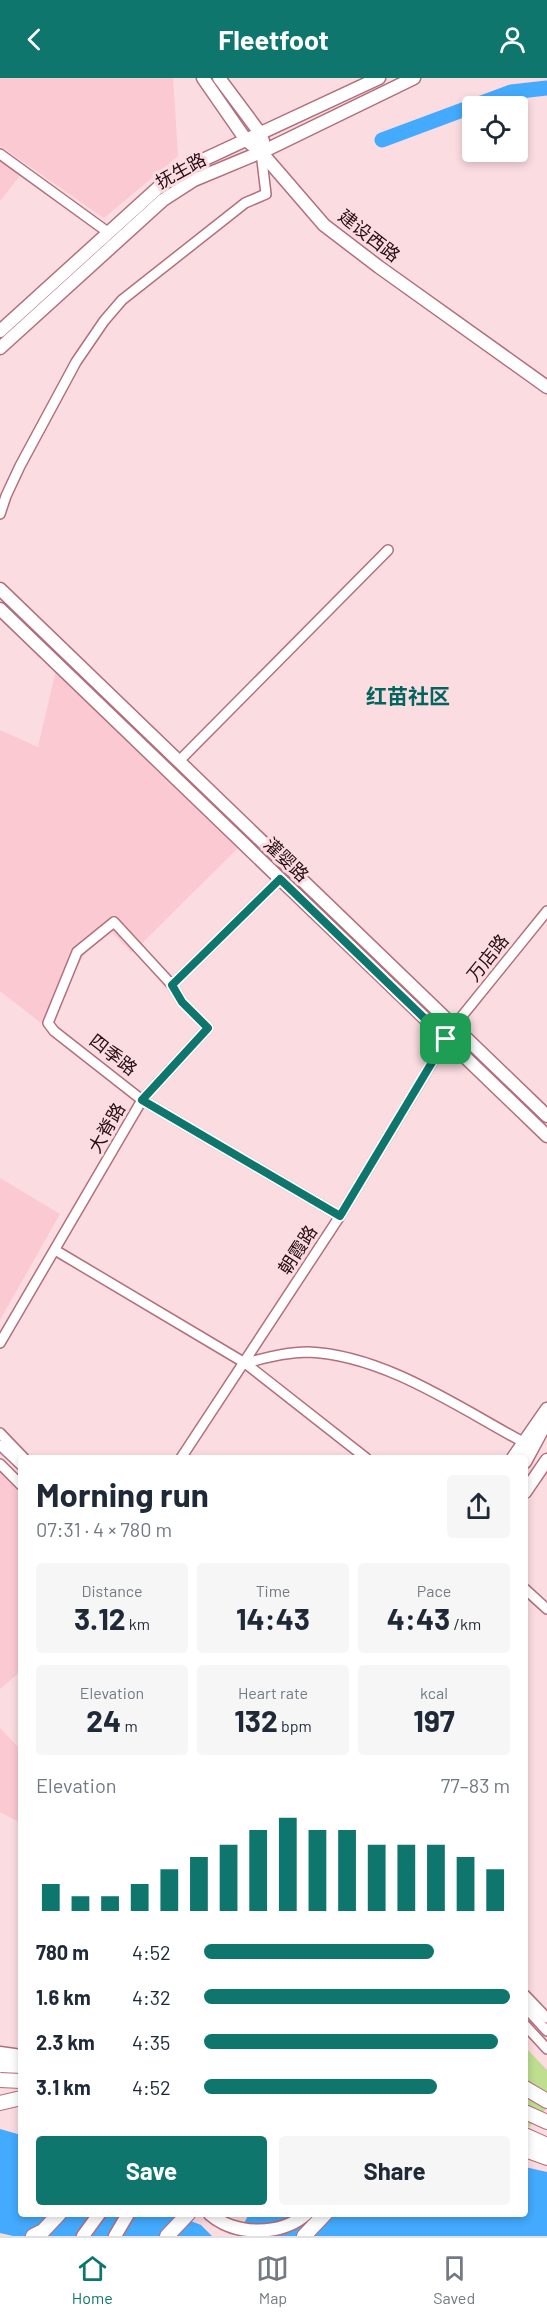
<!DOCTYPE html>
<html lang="en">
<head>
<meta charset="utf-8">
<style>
	body { margin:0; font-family:Barlow,"Noto Sans SC",sans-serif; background:#f6f6f7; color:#1f2937; height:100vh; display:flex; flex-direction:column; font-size:22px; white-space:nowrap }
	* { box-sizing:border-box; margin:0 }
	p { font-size:20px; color:#747a83 }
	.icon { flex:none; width:33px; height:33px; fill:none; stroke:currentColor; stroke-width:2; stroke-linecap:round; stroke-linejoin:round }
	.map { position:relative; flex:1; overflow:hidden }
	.drawer { position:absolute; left:18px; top:1377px; width:510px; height:762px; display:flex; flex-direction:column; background:#fff; border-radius:6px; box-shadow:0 3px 9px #0003 }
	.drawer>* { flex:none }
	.buttons { position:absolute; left:462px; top:18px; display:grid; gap:12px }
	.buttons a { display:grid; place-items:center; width:66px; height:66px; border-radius:6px; background:#fff; box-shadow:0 3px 9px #0003; font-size:30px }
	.pin { position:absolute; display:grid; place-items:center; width:51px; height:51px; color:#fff; margin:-26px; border-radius:12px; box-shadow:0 3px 9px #0006 }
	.round { display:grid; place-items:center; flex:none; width:63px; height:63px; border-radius:6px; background:#f6f6f7 }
	.headline { display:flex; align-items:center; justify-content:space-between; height:102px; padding:0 18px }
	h1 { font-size:33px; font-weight:700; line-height:45px }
	.figures { display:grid; grid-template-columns:repeat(3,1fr); gap:9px; height:102px; padding:6px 18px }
	.figures div { display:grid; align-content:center; border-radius:6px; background:#f6f6f7; text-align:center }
	.figures b { font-size:30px; font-weight:700 }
	.figures small { font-size:16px; font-weight:400 }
	.figures p { font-size:16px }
	.chart { height:168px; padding:12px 18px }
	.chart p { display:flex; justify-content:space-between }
	.chart svg { width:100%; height:108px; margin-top:6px; stroke:#0f766e; stroke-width:6 }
	.primary-button { display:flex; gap:12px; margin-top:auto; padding:12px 18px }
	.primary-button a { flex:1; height:69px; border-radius:6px; background:#0f766e; color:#fff; font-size:24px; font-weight:700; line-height:69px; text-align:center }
	.primary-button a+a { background:#f6f6f7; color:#1f2937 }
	ul { padding:0 18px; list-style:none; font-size:20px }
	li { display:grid; grid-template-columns:96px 72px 1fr; align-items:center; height:45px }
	li i { height:15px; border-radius:8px; background:#0f766e }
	header { display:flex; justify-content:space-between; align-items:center; height:78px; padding:0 18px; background:#0f766e; color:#fff; font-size:27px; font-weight:700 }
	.menu { display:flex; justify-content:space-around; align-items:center; height:84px; border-top:2px solid #e0e1e3; background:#fff; font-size:16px; color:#747a83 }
	.menu a { display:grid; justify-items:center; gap:3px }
	.menu .on { color:#0f766e }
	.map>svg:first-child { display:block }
	.built { fill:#fbc9d2 }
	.green { fill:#bfde90 }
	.water { fill:#43aafd }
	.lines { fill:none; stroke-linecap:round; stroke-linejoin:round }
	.river { stroke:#43aafd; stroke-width:15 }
	.minor-casing { stroke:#b26f7d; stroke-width:12 }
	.major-casing { stroke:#b26f7d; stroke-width:15 }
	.highway-casing { stroke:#b26f7d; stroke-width:16 }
	.minor { stroke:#fff; stroke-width:9 }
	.major { stroke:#fff; stroke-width:12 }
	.highway { stroke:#fff; stroke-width:14 }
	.highway-bridge-casing { stroke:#b26f7d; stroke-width:16; stroke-linecap:butt }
	.highway-bridge { stroke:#fff; stroke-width:14 }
	.route-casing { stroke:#fff; stroke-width:12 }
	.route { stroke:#0f766e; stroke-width:8 }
	.labels { text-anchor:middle; stroke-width:6; stroke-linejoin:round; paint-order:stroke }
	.street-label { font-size:18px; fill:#270e14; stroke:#fbdce1 }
	.quarter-label { font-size:21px; font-weight:bold; fill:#00655e; stroke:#fbdce1 }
</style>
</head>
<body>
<header><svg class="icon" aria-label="back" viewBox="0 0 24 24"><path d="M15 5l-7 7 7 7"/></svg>Fleetfoot<svg class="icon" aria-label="person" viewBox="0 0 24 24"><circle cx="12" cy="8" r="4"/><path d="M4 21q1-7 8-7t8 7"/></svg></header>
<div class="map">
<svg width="547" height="2158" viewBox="0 0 547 2158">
	<rect width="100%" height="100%" fill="#fbdce1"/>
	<!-- built -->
	<g class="built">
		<polygon points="0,0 173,0 178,78 104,140 0,68"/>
		<polygon points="0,80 22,95 0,123"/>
		<polygon points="56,592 239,769 132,875 104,846 41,945 0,913 0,652 38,669"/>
		<polygon points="0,1100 60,1136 0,1242"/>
		<polygon points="0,1392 21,1415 21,1593 0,1611"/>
		<polygon points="0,1650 17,1668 21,1666 21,1745 0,1734"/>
	</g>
	<!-- green -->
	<polygon class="green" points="525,1969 547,1992 547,2030 525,2053"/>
	<!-- water -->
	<g class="water">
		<polygon points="0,2051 21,2057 21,2136 173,2136 201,2147 212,2158 13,2158 0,2155"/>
		<polygon points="525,2089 547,2094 547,2158 237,2158 249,2136 525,2136"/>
	</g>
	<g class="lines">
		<!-- river -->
		<polyline class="river" points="382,62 511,14 547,10"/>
		<!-- minor casing -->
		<g class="minor-casing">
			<g id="minor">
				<polyline points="0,76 109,155"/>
				<polyline points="0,436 6,418 20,388 76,284 104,243 122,222 245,125 266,116 261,74"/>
				<polyline points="179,683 388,472"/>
				<polyline points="172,907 114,844 77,874 48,945 54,953 142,1022 340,1138"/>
				<polyline points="55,1172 245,1285 366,1380"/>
				<polyline points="0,1265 142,1022 208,950 182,924 172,907 280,801"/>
				<path d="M245,1285C266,1280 286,1274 308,1274C384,1277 458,1329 523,1364"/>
				<polyline points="0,1355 24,1380"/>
				<polyline points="0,1367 21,1387"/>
				<polyline points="181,1380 340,1138 454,948 547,833"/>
				<polyline points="0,1386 21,1407"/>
				<polyline points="525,1511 547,1531"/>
				<polyline points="525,1917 547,1940"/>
				<polyline points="525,1929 547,1953"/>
				<polyline points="525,1947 547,1971"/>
			</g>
		</g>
		<!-- major casing -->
		<g class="major-casing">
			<g id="major">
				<polyline points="203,0 246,62 261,74 324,147 379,189 547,309"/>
				<polyline points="219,0 260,55 263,63"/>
				<polyline points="0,253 160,108 192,87 379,0"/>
				<polyline points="0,270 163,122 194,102 266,72 414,0"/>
				<polyline points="0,511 547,1038"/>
				<polyline points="0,531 547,1058"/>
				<polyline points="513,1380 547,1331"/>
				<polyline points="525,1384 547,1343"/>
				<polyline points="525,1414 547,1382"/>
				<polyline points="0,1975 21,1978"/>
				<path d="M210,2136C235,2158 281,2158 306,2136"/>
				<polyline points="83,2158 99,2136"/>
				<polyline points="115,2158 128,2136"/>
			</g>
		</g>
		<!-- highway casing -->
		<g class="highway-casing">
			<g id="highway">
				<polyline points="0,1982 21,1985"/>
				<polyline points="0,1993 21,1993"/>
				<polyline points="525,2010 547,2023"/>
				<polyline points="0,2025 21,2020"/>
				<polyline points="525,2034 547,2044"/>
				<polyline points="525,2057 547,2067"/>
				<polyline points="525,2072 547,2080"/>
				<polyline points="33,2158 43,2153 59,2136"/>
				<polyline points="167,2158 188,2136"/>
				<polyline points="304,2158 325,2136"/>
			</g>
		</g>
		<!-- minor -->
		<use href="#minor" class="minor"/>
		<!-- major -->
		<use href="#major" class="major"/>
		<!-- highway -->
		<use href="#highway" class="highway"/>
		<!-- highway-bridge casing -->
		<g class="highway-bridge-casing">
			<polyline id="highway-bridge" points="0,2002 21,2003"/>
		</g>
		<!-- highway-bridge -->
		<use href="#highway-bridge" class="highway-bridge"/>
	</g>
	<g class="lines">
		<!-- route casing -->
		<g class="route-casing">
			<polygon id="route" points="280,801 446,961 340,1138 142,1022 208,950 182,924 172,907"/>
		</g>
		<!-- route -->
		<use href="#route" class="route"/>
	</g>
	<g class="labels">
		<!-- street labels -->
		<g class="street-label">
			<text transform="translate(181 93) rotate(-29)" y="6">抚生路</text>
			<text transform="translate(369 158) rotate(38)" y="6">建设西路</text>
			<text transform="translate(286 782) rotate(44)" y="6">灌婴路</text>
			<text transform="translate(488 880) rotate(-51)" y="6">万店路</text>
			<text transform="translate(113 977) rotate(38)" y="6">四季路</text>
			<text transform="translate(107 1050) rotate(-60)" y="6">大脊路</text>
			<text transform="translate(298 1172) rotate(-57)" y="6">朝霞路</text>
		</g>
		<!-- quarter labels -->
		<g class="quarter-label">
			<text x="408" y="626">红苗社区</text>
		</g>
	</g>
</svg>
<div class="buttons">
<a><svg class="icon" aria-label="locate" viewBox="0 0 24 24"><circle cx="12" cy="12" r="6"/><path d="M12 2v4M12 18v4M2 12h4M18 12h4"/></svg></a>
</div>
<div class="pin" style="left:446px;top:961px;background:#1e9e55"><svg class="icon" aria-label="arrive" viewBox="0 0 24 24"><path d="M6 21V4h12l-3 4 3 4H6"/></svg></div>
<section class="drawer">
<div class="headline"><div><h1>Morning run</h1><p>07:31 · 4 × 780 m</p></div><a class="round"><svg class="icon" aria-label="share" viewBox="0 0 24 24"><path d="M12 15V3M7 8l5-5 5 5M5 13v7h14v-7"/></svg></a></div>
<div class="figures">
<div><p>Distance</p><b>3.12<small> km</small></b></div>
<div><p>Time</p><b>14:43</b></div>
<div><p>Pace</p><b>4:43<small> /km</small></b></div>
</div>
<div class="figures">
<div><p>Elevation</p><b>24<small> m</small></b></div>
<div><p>Heart rate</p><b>132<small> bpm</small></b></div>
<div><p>kcal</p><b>197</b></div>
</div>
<div class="chart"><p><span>Elevation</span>77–83 m</p>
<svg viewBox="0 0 160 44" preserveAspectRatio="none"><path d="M5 44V33M15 44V38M25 44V38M35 44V33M45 44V27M55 44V22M65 44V17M75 44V11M85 44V6M95 44V11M105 44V11M115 44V17M125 44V17M135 44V17M145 44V22M155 44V27"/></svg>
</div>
<ul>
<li><b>780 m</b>4:52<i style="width:75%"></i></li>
<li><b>1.6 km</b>4:32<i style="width:100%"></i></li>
<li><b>2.3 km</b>4:35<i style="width:96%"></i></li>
<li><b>3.1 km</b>4:52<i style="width:76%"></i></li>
</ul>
<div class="primary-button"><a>Save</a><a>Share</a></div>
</section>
</div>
<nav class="menu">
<a class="on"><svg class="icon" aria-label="home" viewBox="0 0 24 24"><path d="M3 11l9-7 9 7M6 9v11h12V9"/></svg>Home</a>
<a><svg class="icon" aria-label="map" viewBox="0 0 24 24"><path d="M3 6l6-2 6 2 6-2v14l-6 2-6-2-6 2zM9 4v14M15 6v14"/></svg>Map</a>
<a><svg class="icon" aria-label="saved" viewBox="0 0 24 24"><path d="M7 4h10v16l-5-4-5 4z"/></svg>Saved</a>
</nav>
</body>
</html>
